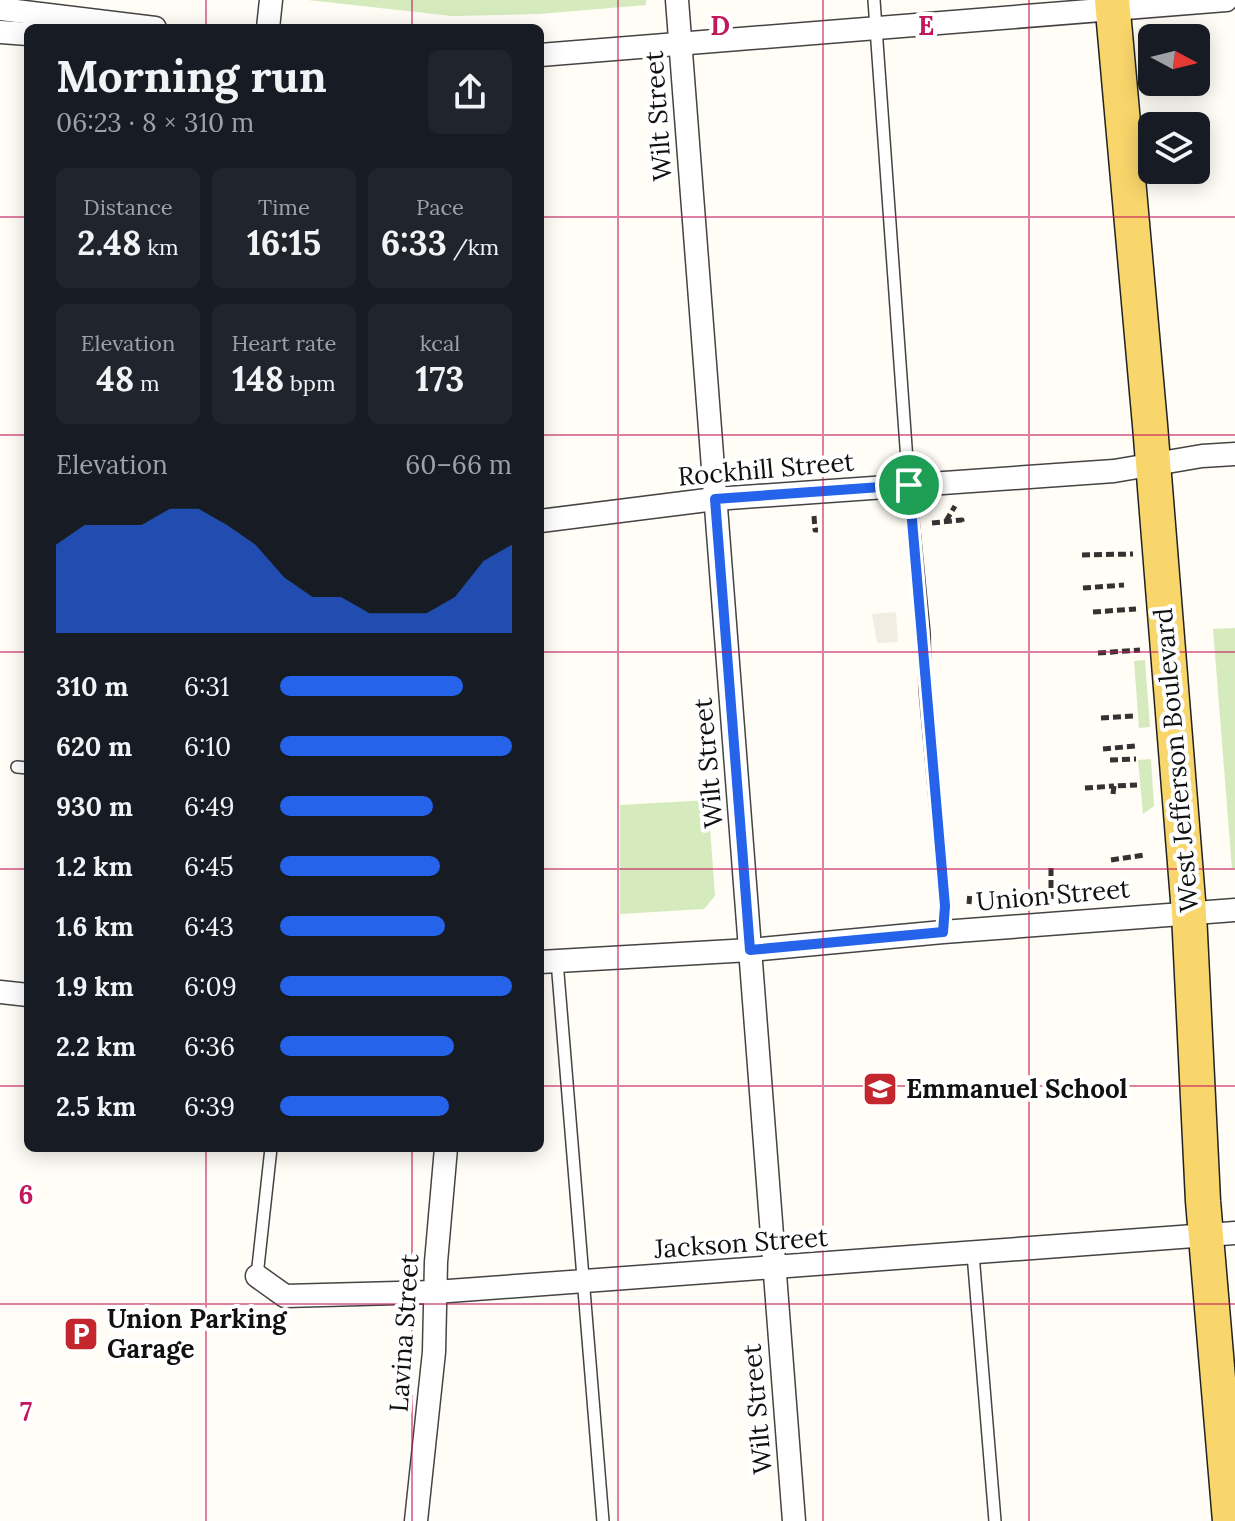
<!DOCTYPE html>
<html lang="en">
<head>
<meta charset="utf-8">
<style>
	body { margin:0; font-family:Lora,serif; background:#20242c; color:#f1f3f6; height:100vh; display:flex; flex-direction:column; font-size:30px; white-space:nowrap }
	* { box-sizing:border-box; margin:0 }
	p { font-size:26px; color:#9ea1a6 }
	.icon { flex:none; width:44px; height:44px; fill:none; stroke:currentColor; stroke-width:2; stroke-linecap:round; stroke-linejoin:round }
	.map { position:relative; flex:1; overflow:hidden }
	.panel { position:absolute; left:24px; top:24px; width:520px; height:1128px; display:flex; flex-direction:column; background:#171b24; border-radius:12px; box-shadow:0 4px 20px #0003 }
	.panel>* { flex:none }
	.needle { width:52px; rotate:97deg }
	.tools { position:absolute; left:1138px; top:24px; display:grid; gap:16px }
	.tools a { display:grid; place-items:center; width:72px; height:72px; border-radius:12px; background:#171b24; box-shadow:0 4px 20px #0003; font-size:40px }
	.pin { position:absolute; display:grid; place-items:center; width:68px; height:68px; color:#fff; margin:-34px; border:4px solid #fff; border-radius:50%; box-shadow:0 2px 8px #0007 }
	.round { display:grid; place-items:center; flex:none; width:84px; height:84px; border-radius:12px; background:#20242c }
	.overview { display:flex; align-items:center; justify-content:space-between; height:136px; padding:0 32px }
	h1 { font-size:44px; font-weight:700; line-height:60px }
	.stats { display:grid; grid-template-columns:repeat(3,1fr); gap:12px; height:136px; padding:8px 32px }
	.stats div { display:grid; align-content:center; border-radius:12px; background:#20242c; text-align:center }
	.stats b { font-size:34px; font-weight:700 }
	.stats small { font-size:22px; font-weight:400 }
	.stats p { font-size:22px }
	.chart { height:224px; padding:16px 32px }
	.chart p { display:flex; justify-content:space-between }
	.chart svg { width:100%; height:144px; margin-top:8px; fill:#2563eb; opacity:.7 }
	ul { padding:0 32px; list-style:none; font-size:26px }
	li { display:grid; grid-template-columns:128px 96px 1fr; align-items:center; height:60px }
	li i { height:20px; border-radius:10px; background:#2563eb }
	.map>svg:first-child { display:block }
	.green { fill:#d5ebbd }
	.plaza { fill:#f1ede2 }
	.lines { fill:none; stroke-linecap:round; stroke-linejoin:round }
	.service-casing { stroke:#444; stroke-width:14 }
	.minor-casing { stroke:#444; stroke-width:25 }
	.primary-casing { stroke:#222; stroke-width:37 }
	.path { stroke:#333; stroke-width:5; stroke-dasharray:8 4; stroke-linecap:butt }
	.service { stroke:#fff; stroke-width:11 }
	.minor { stroke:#fff; stroke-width:22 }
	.primary { stroke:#f9d66b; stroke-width:34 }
	.route-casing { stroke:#fff; stroke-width:16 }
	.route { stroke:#2563eb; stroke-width:10 }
	.grid { fill:none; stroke:#c2185b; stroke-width:2; stroke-opacity:0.55 }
	.labels { text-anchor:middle; stroke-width:8; stroke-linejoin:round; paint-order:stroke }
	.street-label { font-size:26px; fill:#111; stroke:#fff }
	.poi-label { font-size:26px; font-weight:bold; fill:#111; stroke:#fff; text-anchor:start }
	.grid-label { font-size:26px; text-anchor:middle; font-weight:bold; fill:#c2185b; stroke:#fff; stroke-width:8; stroke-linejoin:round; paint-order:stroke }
</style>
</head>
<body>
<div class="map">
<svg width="1235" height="1521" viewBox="0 0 1235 1521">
	<rect width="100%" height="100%" fill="#fffdf5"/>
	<!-- green -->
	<g class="green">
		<polygon points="308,0 646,0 646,5 539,14 452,16"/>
		<polygon points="1235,628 1235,868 1232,869 1213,629"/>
		<polygon points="1145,660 1150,727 1139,728 1134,661"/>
		<polygon points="1151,759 1154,806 1143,814 1138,760"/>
		<polygon points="708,800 715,896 704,909 620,914 620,805"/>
	</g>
	<!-- plaza -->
	<polygon class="plaza" points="896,612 898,642 877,643 872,614"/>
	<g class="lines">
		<!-- service casing -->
		<g class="service-casing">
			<g id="service">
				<polyline points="874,0 907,461 924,633 925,688 945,906 943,932"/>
				<polyline points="17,767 28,768"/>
				<polyline points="557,961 603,1521"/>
				<polyline points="973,1254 995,1521"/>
				<polyline points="257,1276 271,1148"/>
			</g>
		</g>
		<!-- minor casing -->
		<g class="minor-casing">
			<g id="minor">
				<polyline points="677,0 794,1521"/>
				<polyline points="0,9 155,28"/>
				<polyline points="268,28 271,0"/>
				<polyline points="0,32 28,34"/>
				<polyline points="540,55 1226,0"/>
				<polyline points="540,521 715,499 1114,471 1202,456 1235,454"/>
				<polyline points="540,962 750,950 943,932 1235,910"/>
				<polyline points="0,992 28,995"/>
				<polyline points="257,1276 285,1296 435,1292 1235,1233"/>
				<polyline points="416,1521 434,1352 436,1262 446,1148"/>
			</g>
		</g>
		<!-- primary casing -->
		<g class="primary-casing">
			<polyline id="primary" points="1112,0 1150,425 1189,913 1203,1201 1230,1521"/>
		</g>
		<!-- path -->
		<g class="path">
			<polyline points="814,516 815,530 818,530"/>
			<polyline points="946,521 955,506"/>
			<polyline points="932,523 962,520 962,523"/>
			<polyline points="1082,555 1133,554"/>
			<polyline points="1083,588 1124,585"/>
			<polyline points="1093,612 1136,609"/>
			<polyline points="1098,653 1140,650"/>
			<polyline points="1101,718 1133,716"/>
			<polyline points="1103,749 1135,746"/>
			<polyline points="1110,760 1136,759"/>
			<polyline points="1085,788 1114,786"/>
			<polyline points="1113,794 1114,786 1137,785"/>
			<polyline points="1111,860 1144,855"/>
			<polyline points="1051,868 1051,899"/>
			<polyline points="969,904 970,892"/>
		</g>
		<!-- service -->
		<use href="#service" class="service"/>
		<!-- minor -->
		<use href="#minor" class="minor"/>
		<!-- primary -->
		<use href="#primary" class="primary"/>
	</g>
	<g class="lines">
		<!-- route casing -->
		<g class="route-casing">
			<polygon id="route" points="909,485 945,906 943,932 750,950 715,499"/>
		</g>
		<!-- route -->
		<use href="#route" class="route"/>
	</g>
	<!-- grid -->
	<path class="grid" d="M206,0V28M412,0V28M618,0V1521M823,0V1521M1029,0V1521M0,217H28M540,217H1235M0,435H28M540,435H1235M0,652H28M540,652H1235M0,869H28M540,869H1235M0,1086H28M540,1086H1235M206,1148V1521M412,1148V1521M0,1304H1235"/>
	<!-- icons -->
	<defs>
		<g id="school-square" transform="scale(1.8)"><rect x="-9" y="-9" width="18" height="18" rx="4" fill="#c4262e" stroke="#fff"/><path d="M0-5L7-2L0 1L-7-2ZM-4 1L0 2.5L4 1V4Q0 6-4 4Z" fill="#fff"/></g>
		<g id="parking-square" transform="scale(1.8)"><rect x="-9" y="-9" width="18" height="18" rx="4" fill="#c4262e" stroke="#fff"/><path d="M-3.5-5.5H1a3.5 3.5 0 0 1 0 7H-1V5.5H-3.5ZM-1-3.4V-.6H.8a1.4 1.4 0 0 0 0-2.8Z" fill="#fff"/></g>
	</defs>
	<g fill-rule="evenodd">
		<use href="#school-square" x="880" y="1089"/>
		<use href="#parking-square" x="81" y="1334"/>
	</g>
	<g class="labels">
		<!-- street labels -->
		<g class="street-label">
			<text transform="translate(658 116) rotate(-94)" y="9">Wilt Street</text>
			<text transform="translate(766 469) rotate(-5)" y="9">Rockhill Street</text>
			<text transform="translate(1176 760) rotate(-95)" y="9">West Jefferson Boulevard</text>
			<text transform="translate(708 763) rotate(-95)" y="9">Wilt Street</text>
			<text transform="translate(1053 895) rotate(-5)" y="9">Union Street</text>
			<text transform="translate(741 1243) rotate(-4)" y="9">Jackson Street</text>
			<text transform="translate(404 1333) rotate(-86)" y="9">Lavina Street</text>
			<text transform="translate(757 1409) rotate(-95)" y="9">Wilt Street</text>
		</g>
		<!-- poi labels -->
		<g class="poi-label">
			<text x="906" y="1098">Emmanuel School</text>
			<text x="107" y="1328">Union Parking<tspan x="107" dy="30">Garage</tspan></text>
		</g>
	</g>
	<g class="grid-label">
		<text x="720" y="35">D</text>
		<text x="926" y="35">E</text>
		<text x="26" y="1204">6</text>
		<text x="26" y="1421">7</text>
	</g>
</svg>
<div class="tools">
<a><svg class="needle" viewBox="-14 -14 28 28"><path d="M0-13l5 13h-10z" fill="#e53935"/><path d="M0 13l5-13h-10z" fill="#9ea1a6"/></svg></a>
<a><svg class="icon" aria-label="layers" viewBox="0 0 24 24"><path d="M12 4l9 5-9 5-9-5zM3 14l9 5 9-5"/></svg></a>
</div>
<div class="pin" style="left:909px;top:485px;background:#1e9e55"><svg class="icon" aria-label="arrive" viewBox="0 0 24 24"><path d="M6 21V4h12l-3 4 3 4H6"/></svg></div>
<section class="panel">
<div class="overview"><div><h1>Morning run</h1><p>06:23 · 8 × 310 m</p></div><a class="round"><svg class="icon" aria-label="share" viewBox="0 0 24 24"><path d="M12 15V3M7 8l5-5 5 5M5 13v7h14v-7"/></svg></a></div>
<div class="stats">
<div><p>Distance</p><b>2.48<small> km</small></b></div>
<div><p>Time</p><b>16:15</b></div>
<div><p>Pace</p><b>6:33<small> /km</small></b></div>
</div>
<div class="stats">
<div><p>Elevation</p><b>48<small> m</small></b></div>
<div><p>Heart rate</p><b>148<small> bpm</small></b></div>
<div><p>kcal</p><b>173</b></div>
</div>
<div class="chart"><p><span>Elevation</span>60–66 m</p>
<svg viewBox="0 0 160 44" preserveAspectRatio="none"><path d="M0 44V17L10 11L20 11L30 11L40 6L50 6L60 11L70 17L80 27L90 33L100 33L110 38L120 38L130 38L140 33L150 22L160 17V44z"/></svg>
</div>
<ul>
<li><b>310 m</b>6:31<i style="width:79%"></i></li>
<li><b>620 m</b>6:10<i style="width:100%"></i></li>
<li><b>930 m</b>6:49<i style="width:66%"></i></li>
<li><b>1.2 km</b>6:45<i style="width:69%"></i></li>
<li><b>1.6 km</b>6:43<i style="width:71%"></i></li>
<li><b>1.9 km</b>6:09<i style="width:100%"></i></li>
<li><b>2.2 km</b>6:36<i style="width:75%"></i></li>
<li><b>2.5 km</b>6:39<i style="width:73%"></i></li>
</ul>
</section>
</div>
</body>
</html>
